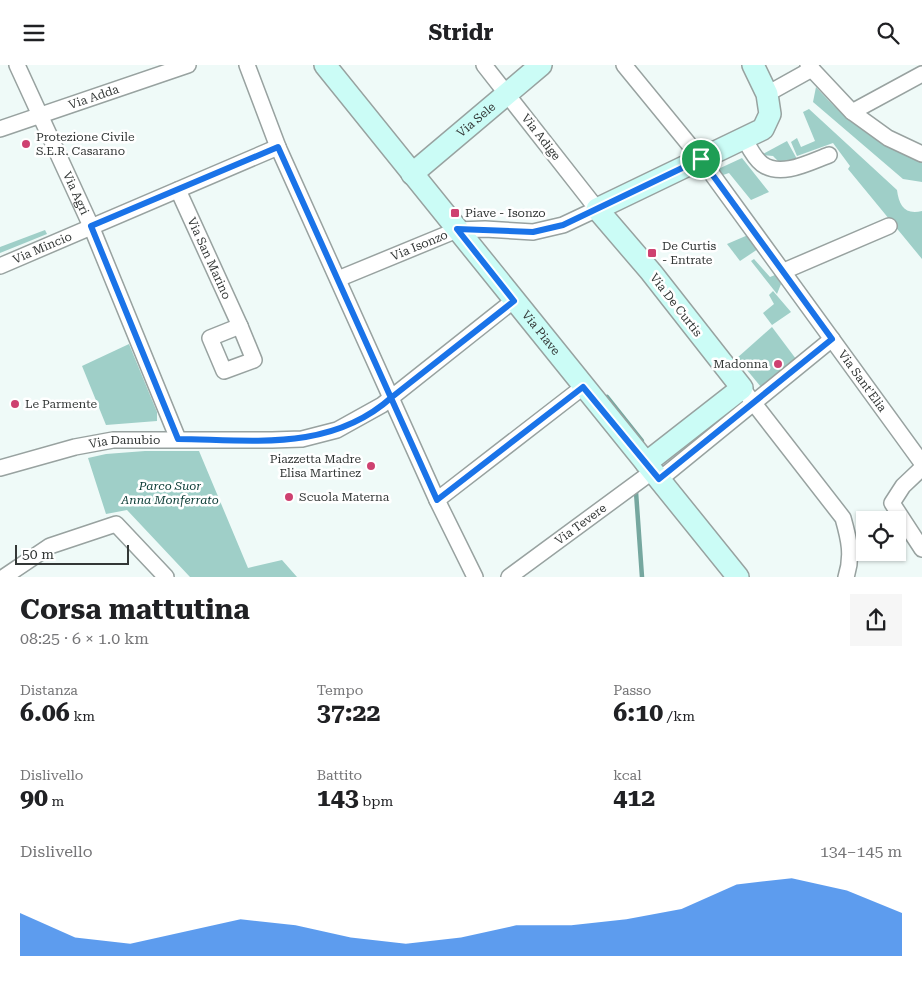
<!DOCTYPE html>
<html lang="it">
<head>
<meta charset="utf-8">
<style>
	body { margin:0; font-family:"Roboto Serif",serif; background:#f6f6f6; color:#202124; height:100vh; display:flex; flex-direction:column; font-size:19px; white-space:nowrap }
	* { box-sizing:border-box; margin:0 }
	p { font-size:16px; color:#757577 }
	.icon { flex:none; width:28px; height:28px; fill:none; stroke:currentColor; stroke-width:2; stroke-linecap:round; stroke-linejoin:round }
	.map { position:relative; height:512px; overflow:hidden }
	.sheet { display:flex; flex-direction:column; background:#fff; flex:1 }
	.sheet>* { flex:none }
	.fabs { position:absolute; left:856px; top:446px; display:grid; gap:10px }
	.fabs a { display:grid; place-items:center; width:50px; height:50px; border-radius:0px; background:#fff; box-shadow:0 1px 4px #0004; font-size:25px }
	.scale { position:absolute; left:15px; bottom:12px; width:114px; box-sizing:border-box; padding-left:5px; border:2px solid #333736; border-top:0; font-size:14px; line-height:18px; white-space:nowrap; color:#333736; -webkit-text-stroke:4px #fff; paint-order:stroke }
	.pin { position:absolute; display:grid; place-items:center; width:42px; height:42px; color:#fff; margin:-21px; border:2px solid #fff; border-radius:50%; box-shadow:0 1px 5px #0007 }
	.round { display:grid; place-items:center; flex:none; width:52px; height:52px; border-radius:0px; background:#f6f6f6 }
	.overview { display:flex; align-items:center; justify-content:space-between; height:85px; padding:0 20px }
	h1 { font-size:28px; font-weight:700; line-height:38px }
	.stats { display:grid; grid-template-columns:repeat(3,1fr); gap:8px; height:85px; padding:5px 20px }
	.stats div { display:grid; align-content:center }
	.stats b { font-size:25px; font-weight:700 }
	.stats small { font-size:14px; font-weight:400 }
	.stats p { font-size:14px }
	.chart { height:140px; padding:10px 20px }
	.chart p { display:flex; justify-content:space-between }
	.chart svg { width:100%; height:90px; margin-top:5px; fill:#1a73e8; opacity:.7 }
	header { display:flex; justify-content:space-between; align-items:center; height:65px; padding:0 20px; background:#fff; font-size:22px; font-weight:700 }
	.map>svg:first-child { display:block }
	.green { fill:#9fcfc8 }
	.lines { fill:none; stroke-linecap:round; stroke-linejoin:round }
	.stream { stroke:#75a79f; stroke-width:4.5 }
	.street-casing { stroke:#98a2a0; stroke-width:18 }
	.secondary-casing { stroke:#98a2a0; stroke-width:24 }
	.street { stroke:#fff; stroke-width:15 }
	.secondary { stroke:#cbfcf6; stroke-width:21 }
	.route-casing { stroke:#fff; stroke-width:10 }
	.route { stroke:#1a73e8; stroke-width:6 }
	.poi-dot { fill:#ce4170; stroke:#fff; stroke-width:2 }
	.labels { text-anchor:middle; stroke-width:5; stroke-linejoin:round; paint-order:stroke }
	.street-label { font-size:12px; fill:#333736; stroke:#fff }
	.poi-label { font-size:12px; fill:#333736; stroke:#fff; text-anchor:start }
	.park-label { font-size:12px; font-style:italic; fill:#0a3b35; stroke:#fff }
</style>
</head>
<body>
<header><svg class="icon" aria-label="menu" viewBox="0 0 24 24"><path d="M4 6h16M4 12h16M4 18h16"/></svg>Stridr<svg class="icon" aria-label="search" viewBox="0 0 24 24"><circle cx="10" cy="10" r="6"/><path d="M15 15l6 6"/></svg></header>
<div class="map">
<svg width="922" height="512" viewBox="0 0 922 512">
	<rect width="100%" height="100%" fill="#effaf8"/>
	<!-- green -->
	<g class="green">
		<path d="M816,22C845,55 880,81 922,97V117L903,114L813,37Z"/>
		<path d="M809,44L897,125C899,141 905,150 922,146V194L848,104L850,101L833,78L797,91L791,77L797,73L801,82L815,76L803,47Z"/>
		<polygon points="787,76 797,94 779,97 773,91 761,90"/>
		<polygon points="742,93 769,127 751,135 729,108 720,111 716,105"/>
		<polygon points="45,165 47,169 0,188 0,182"/>
		<polygon points="748,170 758,184 740,196 727,179"/>
		<polygon points="754,194 770,212 775,210 781,219 777,229 751,196"/>
		<polygon points="773,226 791,247 772,260 763,248 774,239 769,230"/>
		<polygon points="772,262 796,294 761,322 737,293"/>
		<polygon points="129,279 157,347 157,356 106,360 82,301"/>
		<polygon points="145,386 199,386 248,503 282,495 297,512 190,512 127,445 106,449 88,393 106,389"/>
	</g>
	<g class="lines">
		<!-- stream -->
		<g class="stream">
			<polyline points="607,332 642,376"/>
			<polyline points="636,427 642,512"/>
		</g>
		<!-- street casing -->
		<g class="street-casing">
			<g id="street">
				<path id="s1" d="M17,0L91,161L178,374"/>
				<polyline points="247,0 278,82 437,435 475,512"/>
				<path id="s2" d="M624,0L701,94L922,398"/>
				<polyline points="808,0 852,47 888,73 922,89"/>
				<polyline points="767,29 812,4"/>
				<polyline points="852,47 922,9"/>
				<path id="s3" d="M0,64L188,0"/>
				<path d="M744,73C749,82 754,93 762,99C781,113 810,97 829,90"/>
				<path id="s4" d="M178,125L240,261"/>
				<path id="s5" d="M0,201L278,82"/>
				<polyline points="784,206 889,161"/>
				<path id="s6" d="M338,214L457,165L485,164L533,167L563,160L597,144L484,0"/>
				<polygon points="240,261 254,295 224,306 210,273"/>
				<path d="M742,323L843,453C849,474 853,491 846,512"/>
				<path id="s7" d="M0,403L75,382L113,375H272L302,374L337,365L382,340L513,236"/>
				<polyline points="922,403 903,421 892,438 922,484"/>
				<polyline points="659,415 832,274"/>
				<polyline points="437,435 583,322"/>
				<polyline points="4,512 50,481 116,459 166,512"/>
				<path id="s8" d="M509,512L653,406"/>
			</g>
		</g>
		<!-- secondary casing -->
		<g class="secondary-casing">
			<g id="secondary">
				<path id="s9" d="M325,0L738,512"/>
				<path id="s10" d="M412,109L541,0"/>
				<polyline points="646,398 742,323 651,207 597,144 763,64 770,49 767,29 753,0"/>
			</g>
		</g>
		<!-- street -->
		<use href="#street" class="street"/>
		<!-- secondary -->
		<use href="#secondary" class="secondary"/>
	</g>
	<g class="lines">
		<!-- route casing -->
		<g class="route-casing">
			<path id="route" d="M701,94L563,160L533,167L457,164L514,236L392,332C331,387 253,375 178,374L91,161L278,82L437,435L583,322L659,414L832,274L701,94"/>
		</g>
		<!-- route -->
		<use href="#route" class="route"/>
	</g>
	<!-- markers -->
	<g class="poi-dot">
		<circle cx="26" cy="79" r="5"/>
		<rect x="450" y="143" width="10" height="10" rx="2.5"/>
		<rect x="647" y="183" width="10" height="10" rx="2.5"/>
		<circle cx="778" cy="299" r="5"/>
		<circle cx="15" cy="339" r="5"/>
		<circle cx="371" cy="401" r="5"/>
		<circle cx="289" cy="432" r="5"/>
	</g>
	<g class="labels">
		<!-- street labels -->
		<g class="street-label">
			<text dy="4" stroke="none"><textPath href="#s3" startOffset="99">Via Adda</textPath></text>
			<text dy="4" stroke="none"><textPath href="#s10" startOffset="84">Via Sele</textPath></text>
			<text transform="translate(541 72) rotate(52)" y="4">Via Adige</text>
			<text dy="4" stroke="none"><textPath href="#s1" startOffset="141">Via Agri</textPath></text>
			<text dy="4" stroke="none"><textPath href="#s6" startOffset="88">Via Isonzo</textPath></text>
			<text dy="4" stroke="none"><textPath href="#s5" startOffset="46">Via Mincio</textPath></text>
			<text dy="4" stroke="none"><textPath href="#s4" startOffset="75">Via San Marino</textPath></text>
			<text transform="translate(676 240) rotate(52)" y="4">Via De Curtis</text>
			<text dy="4" stroke="none"><textPath href="#s9" startOffset="344">Via Piave</textPath></text>
			<text dy="4" stroke="none"><textPath href="#s2" startOffset="396">Via Sant'Elia</textPath></text>
			<text dy="4" stroke="none"><textPath href="#s7" startOffset="128">Via Danubio</textPath></text>
			<text dy="4" stroke="none"><textPath href="#s8" startOffset="89">Via Tevere</textPath></text>
		</g>
		<!-- poi labels -->
		<g class="poi-label">
			<text x="36" y="76">Protezione Civile<tspan x="36" dy="14">S.E.R. Casarano</tspan></text>
			<text x="465" y="152">Piave - Isonzo</text>
			<text x="662" y="185">De Curtis<tspan x="662" dy="14">- Entrate</tspan></text>
			<text x="768" y="303" text-anchor="end">Madonna</text>
			<text x="25" y="343">Le Parmente</text>
			<text x="361" y="398" text-anchor="end">Piazzetta Madre<tspan x="361" dy="14">Elisa Martinez</tspan></text>
			<text x="299" y="436">Scuola Materna</text>
		</g>
		<!-- park labels -->
		<g class="park-label">
			<text x="170" y="425">Parco Suor<tspan x="170" dy="14">Anna Monferrato</tspan></text>
		</g>
	</g>
</svg>
<div class="fabs">
<a><svg class="icon" aria-label="locate" viewBox="0 0 24 24"><circle cx="12" cy="12" r="6"/><path d="M12 2v4M12 18v4M2 12h4M18 12h4"/></svg></a>
</div>
<div class="scale">50 m</div>
<div class="pin" style="left:701px;top:94px;background:#1e9e55"><svg class="icon" aria-label="arrive" viewBox="0 0 24 24"><path d="M6 21V4h12l-3 4 3 4H6"/></svg></div>
</div>
<section class="sheet">
<div class="overview"><div><h1>Corsa mattutina</h1><p>08:25 · 6 × 1.0 km</p></div><a class="round"><svg class="icon" aria-label="share" viewBox="0 0 24 24"><path d="M12 15V3M7 8l5-5 5 5M5 13v7h14v-7"/></svg></a></div>
<div class="stats">
<div><p>Distanza</p><b>6.06<small> km</small></b></div>
<div><p>Tempo</p><b>37:22</b></div>
<div><p>Passo</p><b>6:10<small> /km</small></b></div>
</div>
<div class="stats">
<div><p>Dislivello</p><b>90<small> m</small></b></div>
<div><p>Battito</p><b>143<small> bpm</small></b></div>
<div><p>kcal</p><b>412</b></div>
</div>
<div class="chart"><p><span>Dislivello</span>134–145 m</p>
<svg viewBox="0 0 160 44" preserveAspectRatio="none"><path d="M0 44V23L10 35L20 38L30 32L40 26L50 29L60 35L70 38L80 35L90 29L100 29L110 26L120 21L130 9L140 6L150 12L160 23V44z"/></svg>
</div>
</section>
</body>
</html>
